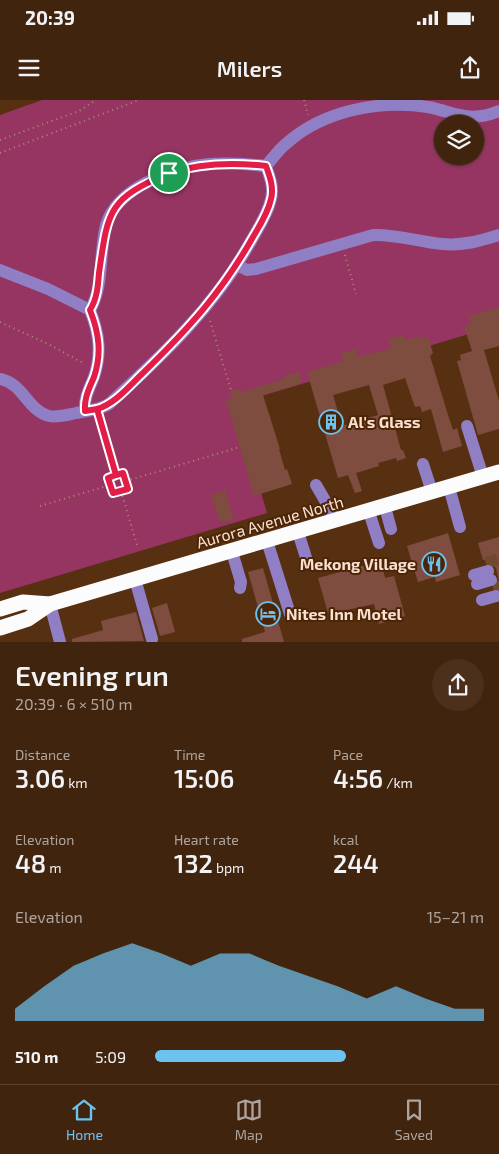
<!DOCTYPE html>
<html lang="en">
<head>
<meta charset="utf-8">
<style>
	body { margin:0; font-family:"Exo 2",sans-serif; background:#4c301c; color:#f1f3f6; height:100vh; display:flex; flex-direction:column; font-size:19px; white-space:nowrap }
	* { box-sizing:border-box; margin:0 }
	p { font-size:16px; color:#aea49e }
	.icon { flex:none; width:28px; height:28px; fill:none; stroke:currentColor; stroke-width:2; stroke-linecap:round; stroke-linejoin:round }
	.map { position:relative; height:542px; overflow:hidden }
	.side { display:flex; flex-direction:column; background:#41240e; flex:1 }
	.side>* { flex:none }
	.buttons { position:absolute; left:434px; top:15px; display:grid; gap:10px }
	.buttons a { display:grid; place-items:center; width:50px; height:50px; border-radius:50%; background:#41240e; box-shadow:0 1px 4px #0004,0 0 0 1px #5a412e; font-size:25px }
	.pin { position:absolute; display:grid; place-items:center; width:42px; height:42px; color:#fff; margin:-21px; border:2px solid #fff; border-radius:50%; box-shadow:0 1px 5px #0007 }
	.round { display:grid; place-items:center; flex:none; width:52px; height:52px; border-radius:26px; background:#4c301c }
	.summary { display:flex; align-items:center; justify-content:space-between; height:85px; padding:0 15px }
	h1 { font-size:28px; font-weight:600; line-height:38px }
	.stats { display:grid; grid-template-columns:repeat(3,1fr); gap:8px; height:85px; padding:5px 15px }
	.stats div { display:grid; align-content:center }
	.stats b { font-size:25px; font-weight:600 }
	.stats small { font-size:14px; font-weight:400 }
	.stats p { font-size:14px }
	.chart { height:140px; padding:10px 15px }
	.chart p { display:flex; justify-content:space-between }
	.chart svg { width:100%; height:90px; margin-top:5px; fill:#6cc3f2; opacity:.7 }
	ul { padding:0 15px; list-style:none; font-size:16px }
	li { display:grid; grid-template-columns:80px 60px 1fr; align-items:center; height:38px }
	li i { height:12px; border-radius:6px; background:#6cc3f2 }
	.status { display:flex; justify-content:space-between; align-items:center; height:35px; padding:0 25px; background:#41240e; direction:ltr }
	.status svg { height:14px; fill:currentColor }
	header { display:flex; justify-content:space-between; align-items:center; height:65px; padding:0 15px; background:#41240e; font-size:22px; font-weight:600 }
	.tabs { display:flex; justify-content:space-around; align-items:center; height:70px; border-top:1px solid #5a412e; background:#41240e; font-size:14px; color:#aea49e }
	.tabs a { display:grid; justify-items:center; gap:2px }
	.tabs .selected { color:#6cc3f2 }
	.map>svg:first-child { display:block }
	.green { fill:#963562; fill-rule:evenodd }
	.building { fill:#7f4d40; fill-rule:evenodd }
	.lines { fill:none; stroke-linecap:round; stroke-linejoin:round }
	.minor-tunnel { stroke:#6f4a2e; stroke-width:12; stroke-dasharray:12 6; stroke-linecap:butt }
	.path { stroke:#ac8c76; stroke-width:2; stroke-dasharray:1 4; stroke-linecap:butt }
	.minor { stroke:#907fc5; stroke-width:12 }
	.highway { stroke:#fcfcfc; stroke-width:15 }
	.route-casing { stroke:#fff; stroke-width:10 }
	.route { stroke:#e11d48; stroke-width:6 }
	.labels { text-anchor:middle; stroke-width:4; stroke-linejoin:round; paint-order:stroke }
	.poi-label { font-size:16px; font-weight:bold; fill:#f9e0d0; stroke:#4c2506; text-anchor:start }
	.street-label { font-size:16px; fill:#f9e0d0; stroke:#4c2506 }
</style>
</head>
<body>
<div class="status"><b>20:39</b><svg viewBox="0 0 49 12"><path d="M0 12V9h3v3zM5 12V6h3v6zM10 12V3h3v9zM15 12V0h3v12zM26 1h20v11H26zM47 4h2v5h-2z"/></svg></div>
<header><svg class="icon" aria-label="menu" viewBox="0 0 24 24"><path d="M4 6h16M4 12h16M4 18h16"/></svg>Milers<svg class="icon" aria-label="share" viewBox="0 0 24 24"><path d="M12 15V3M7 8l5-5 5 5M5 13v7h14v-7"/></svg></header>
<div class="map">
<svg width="499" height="542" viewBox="0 0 499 542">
	<rect width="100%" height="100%" fill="#573012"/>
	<!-- green -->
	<path class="green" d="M42,0H499V225L235,304L267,413L0,493V15ZM442,24H475V56H442Z"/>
	<!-- building -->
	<g class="building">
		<polygon points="499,207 499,246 484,250 499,301 499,329 478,335 457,261 461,260 460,255 472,251 464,226 471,224 469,216"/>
		<path d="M403,235L405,240L418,236L419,239L428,237L433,253L430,256L448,315L453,330L457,328L462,346L443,352L431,309L422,312L420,306L415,307L405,278L383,285L401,350H403L406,358L397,361L396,358L378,363L379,366L356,373L362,391L355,393L348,375L338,378L307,272L344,261L341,253L356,249L358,257L391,248L388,239ZM369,285L378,315L342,326L333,295Z"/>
		<polygon points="299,272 302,283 263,295 280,349 279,349 285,370 287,369 292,384 254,396 226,300 232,298 230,292 240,289 241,292 284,279 283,276"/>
		<polygon points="225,390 234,419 220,423 211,395"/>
		<polygon points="448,433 460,475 436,482 435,477 418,482 407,446"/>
		<polygon points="499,437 499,489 494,488 499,481 496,468 493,465 486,463 485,460 483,460 478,443"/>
		<polygon points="381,461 385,478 394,476 405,516 379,524 374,504 338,512 338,510 328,513 318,478"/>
		<polygon points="263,468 284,542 242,542 242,539 265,532 248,472"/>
		<polygon points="167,503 175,532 160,536 152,508"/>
		<polygon points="136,512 144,541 72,542 72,539 103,530 101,521"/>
	</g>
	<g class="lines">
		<!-- minor-tunnel -->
		<g class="minor-tunnel">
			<polyline points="486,463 499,459"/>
			<polyline points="493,487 499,486"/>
		</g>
		<!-- path -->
		<g class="path">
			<polyline points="304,0 308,15"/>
			<polyline points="0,40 79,11 96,0"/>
			<polyline points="0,53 139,0"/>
			<polyline points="345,155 356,194"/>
			<polyline points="210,221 231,290"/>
			<polyline points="0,222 48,244 85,264"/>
			<polyline points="100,321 116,375"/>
			<polygon points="123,373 128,389 113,393 108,378"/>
			<polyline points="126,381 240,347"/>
			<polyline points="121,391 137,445"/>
			<polyline points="40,406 110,385"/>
		</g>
		<!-- minor -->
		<g class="minor">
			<path d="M266,66C273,58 279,49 287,43C324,10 380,0 428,7C457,13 469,23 499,11"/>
			<path d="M237,165L247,170L256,169L373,135C396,134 419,142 442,144C462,146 480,141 499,135"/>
			<path d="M0,170L48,189L90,210C99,233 102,253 94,277C89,289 84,298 85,311"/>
			<path d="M90,210C104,187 99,151 106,125C117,87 174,67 209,64C228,63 247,64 266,66"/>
			<path d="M0,279C23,283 28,311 49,316C57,318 67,315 76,313C87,311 99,310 109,304C164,254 215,206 251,141C258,128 268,114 271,99C274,88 270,77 266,66"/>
			<polyline points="467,326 483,377"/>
			<polyline points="423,364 432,392"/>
			<polyline points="316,385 337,421"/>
			<polyline points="449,387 460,427"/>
			<polyline points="385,407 391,429"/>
			<polyline points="369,412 379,443"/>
			<polyline points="298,432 308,464"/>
			<polyline points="267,441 290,514"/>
			<polyline points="232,452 241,482 240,488"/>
			<polyline points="474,475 488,471"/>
			<polyline points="135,479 152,539"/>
			<polyline points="477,484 491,480"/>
			<polyline points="482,500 496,496"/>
			<polyline points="50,504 60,542"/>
		</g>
		<!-- highway -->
		<g class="highway">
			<polyline points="0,509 23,502 50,504"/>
			<polyline points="0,528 28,519 50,504 499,372"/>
		</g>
	</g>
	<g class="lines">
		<!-- route casing -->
		<g class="route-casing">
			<path id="route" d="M169,73C108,99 108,110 99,173C98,186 97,199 90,210C99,233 102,253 94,277C89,289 84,298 85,311L97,309L116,375L123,373L128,389L113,393L108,378L116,375L97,309C115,304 130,285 144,272C189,228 222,192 253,137C260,125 268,113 271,99C274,88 270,77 266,66C233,62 201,63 169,73"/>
		</g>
		<!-- route -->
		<use href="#route" class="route"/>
	</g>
	<!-- icons -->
	<defs>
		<g id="building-ring" transform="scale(1.25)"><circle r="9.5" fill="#4c2506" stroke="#6cc3f2" stroke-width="1.5"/><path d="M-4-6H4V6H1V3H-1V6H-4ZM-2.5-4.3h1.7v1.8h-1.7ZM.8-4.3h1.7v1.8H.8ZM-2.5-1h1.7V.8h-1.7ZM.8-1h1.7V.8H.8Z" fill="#6cc3f2"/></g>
		<g id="restaurant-ring" transform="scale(1.25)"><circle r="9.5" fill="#4c2506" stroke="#6cc3f2" stroke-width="1.5"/><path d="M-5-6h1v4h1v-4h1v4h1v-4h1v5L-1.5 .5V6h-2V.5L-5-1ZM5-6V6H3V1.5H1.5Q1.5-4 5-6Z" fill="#6cc3f2"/></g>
		<g id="hotel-ring" transform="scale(1.25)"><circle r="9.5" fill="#4c2506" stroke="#6cc3f2" stroke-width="1.5"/><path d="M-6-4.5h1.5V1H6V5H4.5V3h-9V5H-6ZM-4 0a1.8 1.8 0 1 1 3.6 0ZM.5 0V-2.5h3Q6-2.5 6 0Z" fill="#6cc3f2"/></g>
	</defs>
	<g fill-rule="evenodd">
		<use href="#building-ring" x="331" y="322"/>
		<use href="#restaurant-ring" x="434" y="464"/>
		<use href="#hotel-ring" x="268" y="514"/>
	</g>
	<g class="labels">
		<!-- poi labels -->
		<g class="poi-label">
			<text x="348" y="328">Al's Glass</text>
			<text x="416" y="470" text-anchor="end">Mekong Village</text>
			<text x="286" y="520">Nites Inn Motel</text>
		</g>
		<!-- street labels -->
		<g class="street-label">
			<text transform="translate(270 422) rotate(-16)" y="6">Aurora Avenue North</text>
		</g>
	</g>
</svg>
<div class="buttons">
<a><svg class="icon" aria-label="layers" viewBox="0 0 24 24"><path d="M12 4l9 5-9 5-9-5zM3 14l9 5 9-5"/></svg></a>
</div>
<div class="pin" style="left:169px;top:73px;background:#1e9e55"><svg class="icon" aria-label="arrive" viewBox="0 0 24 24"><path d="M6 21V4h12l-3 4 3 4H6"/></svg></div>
</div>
<section class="side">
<div class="summary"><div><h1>Evening run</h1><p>20:39 · 6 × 510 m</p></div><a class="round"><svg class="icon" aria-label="share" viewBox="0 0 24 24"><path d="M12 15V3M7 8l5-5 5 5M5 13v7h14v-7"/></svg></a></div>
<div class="stats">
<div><p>Distance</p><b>3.06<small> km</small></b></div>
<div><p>Time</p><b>15:06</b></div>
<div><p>Pace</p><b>4:56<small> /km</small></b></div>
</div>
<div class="stats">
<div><p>Elevation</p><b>48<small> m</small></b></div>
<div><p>Heart rate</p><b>132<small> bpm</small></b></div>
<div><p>kcal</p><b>244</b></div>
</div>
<div class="chart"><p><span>Elevation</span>15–21 m</p>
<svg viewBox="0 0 160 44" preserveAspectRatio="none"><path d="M0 44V38L10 27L20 17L30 11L40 6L50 11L60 17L70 11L80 11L90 17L100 22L110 27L120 33L130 27L140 33L150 38L160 38V44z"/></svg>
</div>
<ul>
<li><b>510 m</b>5:09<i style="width:58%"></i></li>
</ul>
</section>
<nav class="tabs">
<a class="selected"><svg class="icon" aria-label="home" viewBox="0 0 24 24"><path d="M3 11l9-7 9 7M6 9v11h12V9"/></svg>Home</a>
<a><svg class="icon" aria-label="map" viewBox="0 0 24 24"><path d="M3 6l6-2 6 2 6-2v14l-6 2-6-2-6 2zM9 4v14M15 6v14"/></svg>Map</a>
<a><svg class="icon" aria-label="saved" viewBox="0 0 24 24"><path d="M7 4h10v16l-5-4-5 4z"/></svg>Saved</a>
</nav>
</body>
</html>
